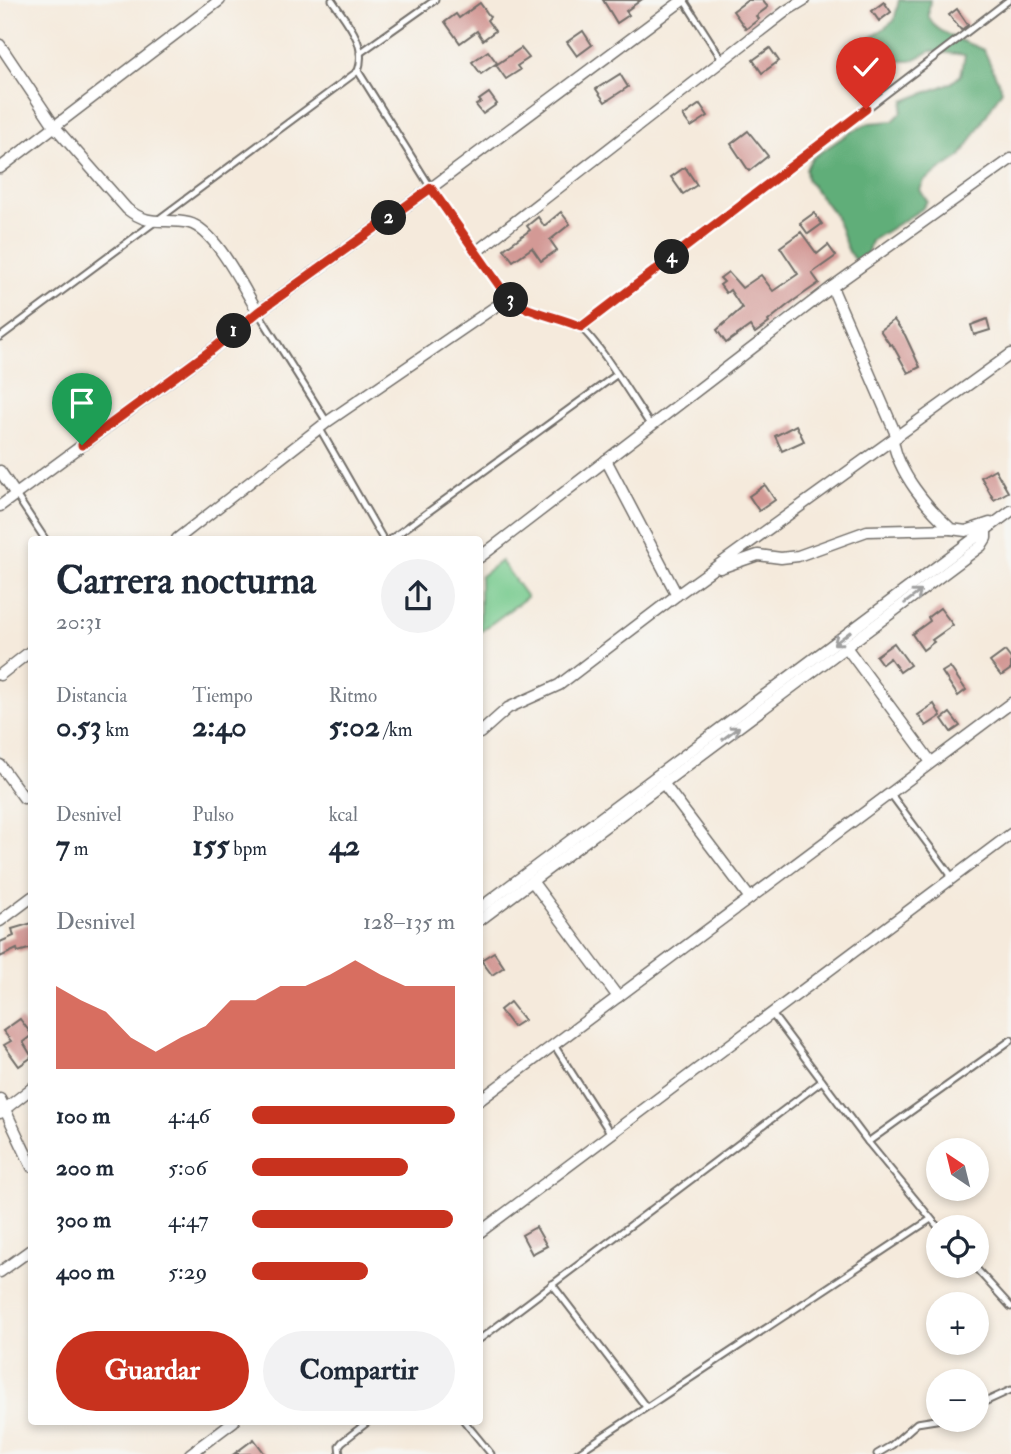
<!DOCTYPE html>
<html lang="es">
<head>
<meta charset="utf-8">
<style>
	body { margin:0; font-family:"IM FELL Double Pica",serif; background:#f2f2f3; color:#1f2937; height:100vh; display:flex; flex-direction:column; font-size:26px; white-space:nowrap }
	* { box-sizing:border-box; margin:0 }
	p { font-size:23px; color:#747a83 }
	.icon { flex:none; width:38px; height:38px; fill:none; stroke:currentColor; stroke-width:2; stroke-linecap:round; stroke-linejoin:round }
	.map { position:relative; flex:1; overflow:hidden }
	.sheet { position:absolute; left:28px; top:536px; width:455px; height:889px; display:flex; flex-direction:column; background:#fff; border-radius:7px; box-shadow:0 4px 10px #0003 }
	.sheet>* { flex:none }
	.needle { width:46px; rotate:325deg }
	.controls { position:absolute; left:926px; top:1138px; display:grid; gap:14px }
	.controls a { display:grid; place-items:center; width:63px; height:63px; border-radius:50%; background:#fff; box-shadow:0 4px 10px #0003; font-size:35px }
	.pin { position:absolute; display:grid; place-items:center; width:60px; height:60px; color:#fff; margin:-72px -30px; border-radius:50% 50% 50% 0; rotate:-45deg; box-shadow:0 0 7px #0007 }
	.pin .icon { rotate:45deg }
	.km { position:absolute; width:35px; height:35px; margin:-18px; border-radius:50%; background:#222; color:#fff; font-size:19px; line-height:35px; text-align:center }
	.round { display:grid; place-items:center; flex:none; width:74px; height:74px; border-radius:37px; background:#f2f2f3 }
	.summary { display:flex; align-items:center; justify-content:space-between; height:119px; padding:0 28px }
	h1 { font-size:38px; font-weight:700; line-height:52px }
	.metrics { display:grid; grid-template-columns:repeat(3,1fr); gap:10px; height:119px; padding:7px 28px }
	.metrics div { display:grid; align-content:center }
	.metrics b { font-size:30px; font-weight:700 }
	.metrics small { font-size:19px; font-weight:400 }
	.metrics p { font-size:19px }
	.chart { height:196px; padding:14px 28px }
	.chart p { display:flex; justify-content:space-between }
	.chart svg { width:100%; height:126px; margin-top:7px; fill:#c8321e; opacity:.7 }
	.button { display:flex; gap:14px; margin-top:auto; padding:14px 28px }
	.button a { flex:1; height:80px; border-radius:42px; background:#c8321e; color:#fff; font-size:28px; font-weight:700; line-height:80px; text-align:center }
	.button a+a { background:#f2f2f3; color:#1f2937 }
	ul { padding:0 28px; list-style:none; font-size:23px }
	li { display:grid; grid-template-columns:112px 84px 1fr; align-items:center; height:52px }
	li i { height:18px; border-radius:9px; background:#c8321e }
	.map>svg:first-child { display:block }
	.green { fill:#77ca8e; stroke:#517a5c; stroke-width:2 }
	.forest { fill:#61ae79; stroke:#466c52; stroke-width:2 }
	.building { fill:#d39995 }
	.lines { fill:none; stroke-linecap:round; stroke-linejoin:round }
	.service-casing { stroke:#726e69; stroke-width:9 }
	.minor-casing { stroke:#726e69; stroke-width:13 }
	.service { stroke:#fff; stroke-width:5 }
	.minor { stroke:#fff; stroke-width:10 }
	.oneway { stroke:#a0a0a0 }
	.route-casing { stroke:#fff; stroke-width:14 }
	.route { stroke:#c8321e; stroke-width:9 }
</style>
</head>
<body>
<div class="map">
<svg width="1011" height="1454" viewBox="0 0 1011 1454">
	<rect width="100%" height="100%" fill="#f6f6f2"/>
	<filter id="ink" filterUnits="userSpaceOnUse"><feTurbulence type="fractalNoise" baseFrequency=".0143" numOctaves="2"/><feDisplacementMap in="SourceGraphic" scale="14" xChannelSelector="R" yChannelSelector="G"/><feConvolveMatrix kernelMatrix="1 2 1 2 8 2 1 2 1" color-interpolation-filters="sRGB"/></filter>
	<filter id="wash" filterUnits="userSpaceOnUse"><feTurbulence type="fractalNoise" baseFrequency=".00686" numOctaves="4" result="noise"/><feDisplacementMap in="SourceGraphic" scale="28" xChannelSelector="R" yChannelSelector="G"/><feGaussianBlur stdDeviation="1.57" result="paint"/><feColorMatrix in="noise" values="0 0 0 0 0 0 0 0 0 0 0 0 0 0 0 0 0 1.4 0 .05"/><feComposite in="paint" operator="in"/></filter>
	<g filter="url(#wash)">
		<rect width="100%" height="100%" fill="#f5eadc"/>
		<!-- green -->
		<polygon class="green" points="501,561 527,597 480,632 480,577"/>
		<!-- forest -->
		<path class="forest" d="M899,0H930C929,6 928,12 929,17C933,33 970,43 984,50L1002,90L961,156L924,181L920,190L927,201L922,209L871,241L863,267H860L848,251L836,217L807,179L806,169L811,159L849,133L869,123L893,121L902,112L904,101L951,83L961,75L965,55L931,51L911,61H889L870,53L864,43L894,21Z"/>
		<g id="blocks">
			<!-- building -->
			<g class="building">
				<polygon points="603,0 641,0 626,11 629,15 617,23"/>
				<polygon points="748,0 762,0 768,7 756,16 759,19 746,29 733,11"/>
				<polygon points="884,2 891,12 879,21 872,11"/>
				<polygon points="480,3 490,17 487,20 495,31 483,40 477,31 460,43 445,22 456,14 459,18"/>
				<polygon points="957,9 968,25 961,30 949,15"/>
				<polygon points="583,31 592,45 577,56 567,42"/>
				<polygon points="521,48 529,58 517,66 520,70 506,79 496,65"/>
				<polygon points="770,48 779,61 762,73 753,60"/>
				<polygon points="488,51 497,63 481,74 472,62"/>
				<polygon points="620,74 628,87 605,102 596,89"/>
				<polygon points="489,93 497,104 483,114 476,105 481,102 479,100"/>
				<polygon points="700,104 708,116 691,127 683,116"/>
				<polygon points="748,131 768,156 749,171 731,144"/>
				<polygon points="685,167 697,185 683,194 671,177"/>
				<polygon points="561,212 570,224 550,240 557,250 541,261 532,248 513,261 504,249 530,230 527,226 538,217 544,226"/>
				<polygon points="814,213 822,224 808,234 800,223"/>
				<polygon points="801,232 817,254 828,245 836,256 812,273 819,283 789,304 768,321 769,323 755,333 750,326 726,343 717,330 742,308 730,290 726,293 720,285 724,282 720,278 728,272 742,288 761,275 773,291 798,274 780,247"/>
				<polygon points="987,319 990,330 974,335 971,325"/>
				<polygon points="894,320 905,335 920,367 908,373 892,344 890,345 880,330"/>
				<polygon points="796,425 804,441 782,451 775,436"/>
				<polygon points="995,469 1008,492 994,500 981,477"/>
				<polygon points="765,485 775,500 759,511 749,496"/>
				<polygon points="940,608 953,625 932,640 934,642 923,650 912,634 930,621 928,617"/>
				<polygon points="894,643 910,665 900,672 890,658 882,664 876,656"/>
				<polygon points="1005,651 1011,659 1011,669 1001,676 990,662"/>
				<polygon points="950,667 966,690 958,696 942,672"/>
				<polygon points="934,704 941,716 926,726 918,715"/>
				<polygon points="950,713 960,726 951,732 942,719"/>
				<polygon points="32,923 32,948 18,952 17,949 0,957 0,942 14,936 12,929"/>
				<polygon points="494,952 504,967 492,975 481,960"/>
				<polygon points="510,1002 524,1020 513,1027 500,1010"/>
				<polygon points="20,1019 32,1035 23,1042 32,1057 19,1066 4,1045 11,1041 3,1031"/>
				<polygon points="536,1227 547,1246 532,1254 522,1235"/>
				<polygon points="254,1439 265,1454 234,1454"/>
			</g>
		</g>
	</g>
	<g filter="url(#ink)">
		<use href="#blocks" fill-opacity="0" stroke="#726e69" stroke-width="2"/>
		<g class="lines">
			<!-- service casing -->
			<g class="service-casing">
				<g id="service">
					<path d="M332,0C346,21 368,44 358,71L431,188L508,298C530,314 555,313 578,326C595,335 637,406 651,426"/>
					<polyline points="684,0 723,61"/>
					<polyline points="360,53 435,0"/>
					<polyline points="258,312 327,422"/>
					<polyline points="581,327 1009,0"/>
					<polyline points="0,337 358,71"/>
					<polyline points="320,429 383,539"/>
					<polyline points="16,495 45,539"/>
					<polyline points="391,539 616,375"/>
					<polyline points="890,793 953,878"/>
					<polyline points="772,1014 868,1142 938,1227"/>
					<polyline points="554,1045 611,1134"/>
					<polyline points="868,1142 1011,1040"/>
					<polyline points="973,1265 1011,1307"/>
					<polyline points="552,1284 646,1407"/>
					<polyline points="480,1339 822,1081"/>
					<polyline points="976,1406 1011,1390"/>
					<polyline points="464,1421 491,1454"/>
					<polyline points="340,1454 339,1446 342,1442 369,1421"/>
					<polyline points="576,1454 931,1219"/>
					<polyline points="877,1454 892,1445 917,1423 942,1419"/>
				</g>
			</g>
			<!-- minor casing -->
			<g class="minor-casing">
				<g id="minor">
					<path d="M0,45L55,127L127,209C151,228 163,217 189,223C216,230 243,288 258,312"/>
					<polyline points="0,168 220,0"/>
					<polyline points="476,252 786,11 804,0"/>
					<polyline points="832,287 897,437"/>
					<path d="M893,440C898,473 927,507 951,529L966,531L990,523"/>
					<polyline points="606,460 677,595"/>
					<polyline points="0,471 15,493"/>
					<polyline points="0,506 214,348 258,312 431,188 683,0"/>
					<polyline points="177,539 327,422 508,298"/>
					<polyline points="480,557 832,287 1011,159"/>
					<polyline points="720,568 758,555 781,558 798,556 867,531 951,529"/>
					<polyline points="846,647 931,762"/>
					<polyline points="0,675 32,650"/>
					<polyline points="480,733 508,708 559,685 677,595 1011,354"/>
					<polyline points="0,765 24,798"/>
					<polyline points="663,783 750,898"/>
					<polyline points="532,881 618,997"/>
					<polyline points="480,908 1011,511"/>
					<polyline points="480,920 981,546 986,538 986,530"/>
					<polyline points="0,921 32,897"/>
					<polyline points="0,1099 32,1167"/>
					<polyline points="480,1100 1011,703"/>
					<polyline points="0,1113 32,1088"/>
					<polyline points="480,1232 1011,834"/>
					<polyline points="0,1272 32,1249"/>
					<polyline points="190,1454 234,1421"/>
				</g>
			</g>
			<!-- service -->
			<use href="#service" class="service"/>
			<!-- minor -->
			<use href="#minor" class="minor"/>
		</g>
		<!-- one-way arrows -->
		<defs><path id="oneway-shaft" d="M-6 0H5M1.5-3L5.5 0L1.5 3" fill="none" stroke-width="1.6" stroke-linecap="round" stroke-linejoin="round" transform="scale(1.75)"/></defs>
		<g class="oneway">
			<use href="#oneway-shaft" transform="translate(913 597) rotate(-37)"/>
			<use href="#oneway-shaft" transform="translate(842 638) rotate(143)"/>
			<use href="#oneway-shaft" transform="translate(731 733) rotate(-37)"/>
		</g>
	</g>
	<g class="lines" filter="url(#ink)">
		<!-- route casing -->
		<g class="route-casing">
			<path id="route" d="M82,445L214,348L258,312L431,188L508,298C530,314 557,316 581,327L866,109"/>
		</g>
		<!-- route -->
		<use href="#route" class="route"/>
	</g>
</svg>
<div class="controls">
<a><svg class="needle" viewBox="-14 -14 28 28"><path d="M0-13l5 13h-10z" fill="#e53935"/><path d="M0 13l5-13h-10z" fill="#747a83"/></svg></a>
<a><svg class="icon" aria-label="locate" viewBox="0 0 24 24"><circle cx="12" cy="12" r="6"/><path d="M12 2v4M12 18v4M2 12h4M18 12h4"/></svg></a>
<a>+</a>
<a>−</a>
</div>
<div class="pin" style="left:82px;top:445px;background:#1e9e55"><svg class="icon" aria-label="arrive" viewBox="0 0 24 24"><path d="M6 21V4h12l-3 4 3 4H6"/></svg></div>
<div class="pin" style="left:866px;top:109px;background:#d93025"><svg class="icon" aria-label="check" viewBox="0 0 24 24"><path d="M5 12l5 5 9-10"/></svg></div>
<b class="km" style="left:234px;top:331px">1</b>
<b class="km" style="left:389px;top:218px">2</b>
<b class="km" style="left:511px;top:300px">3</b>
<b class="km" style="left:672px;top:257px">4</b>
<section class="sheet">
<div class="summary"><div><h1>Carrera nocturna</h1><p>20:31</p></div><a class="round"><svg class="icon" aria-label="share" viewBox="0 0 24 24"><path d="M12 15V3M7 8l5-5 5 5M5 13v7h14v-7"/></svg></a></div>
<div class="metrics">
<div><p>Distancia</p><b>0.53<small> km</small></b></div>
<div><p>Tiempo</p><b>2:40</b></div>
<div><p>Ritmo</p><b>5:02<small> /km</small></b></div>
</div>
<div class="metrics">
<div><p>Desnivel</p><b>7<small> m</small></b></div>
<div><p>Pulso</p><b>155<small> bpm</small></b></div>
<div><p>kcal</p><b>42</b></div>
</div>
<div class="chart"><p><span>Desnivel</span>128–135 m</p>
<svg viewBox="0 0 160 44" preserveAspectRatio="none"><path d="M0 44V15L10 20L20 24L30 33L40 38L50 33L60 29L70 20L80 20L90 15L100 15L110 11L120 6L130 11L140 15L150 15L160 15V44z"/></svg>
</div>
<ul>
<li><b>100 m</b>4:46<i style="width:100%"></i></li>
<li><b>200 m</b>5:06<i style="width:77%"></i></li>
<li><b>300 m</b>4:47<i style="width:99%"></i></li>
<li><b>400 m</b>5:29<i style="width:57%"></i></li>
</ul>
<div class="button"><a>Guardar</a><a>Compartir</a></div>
</section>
</div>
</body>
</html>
